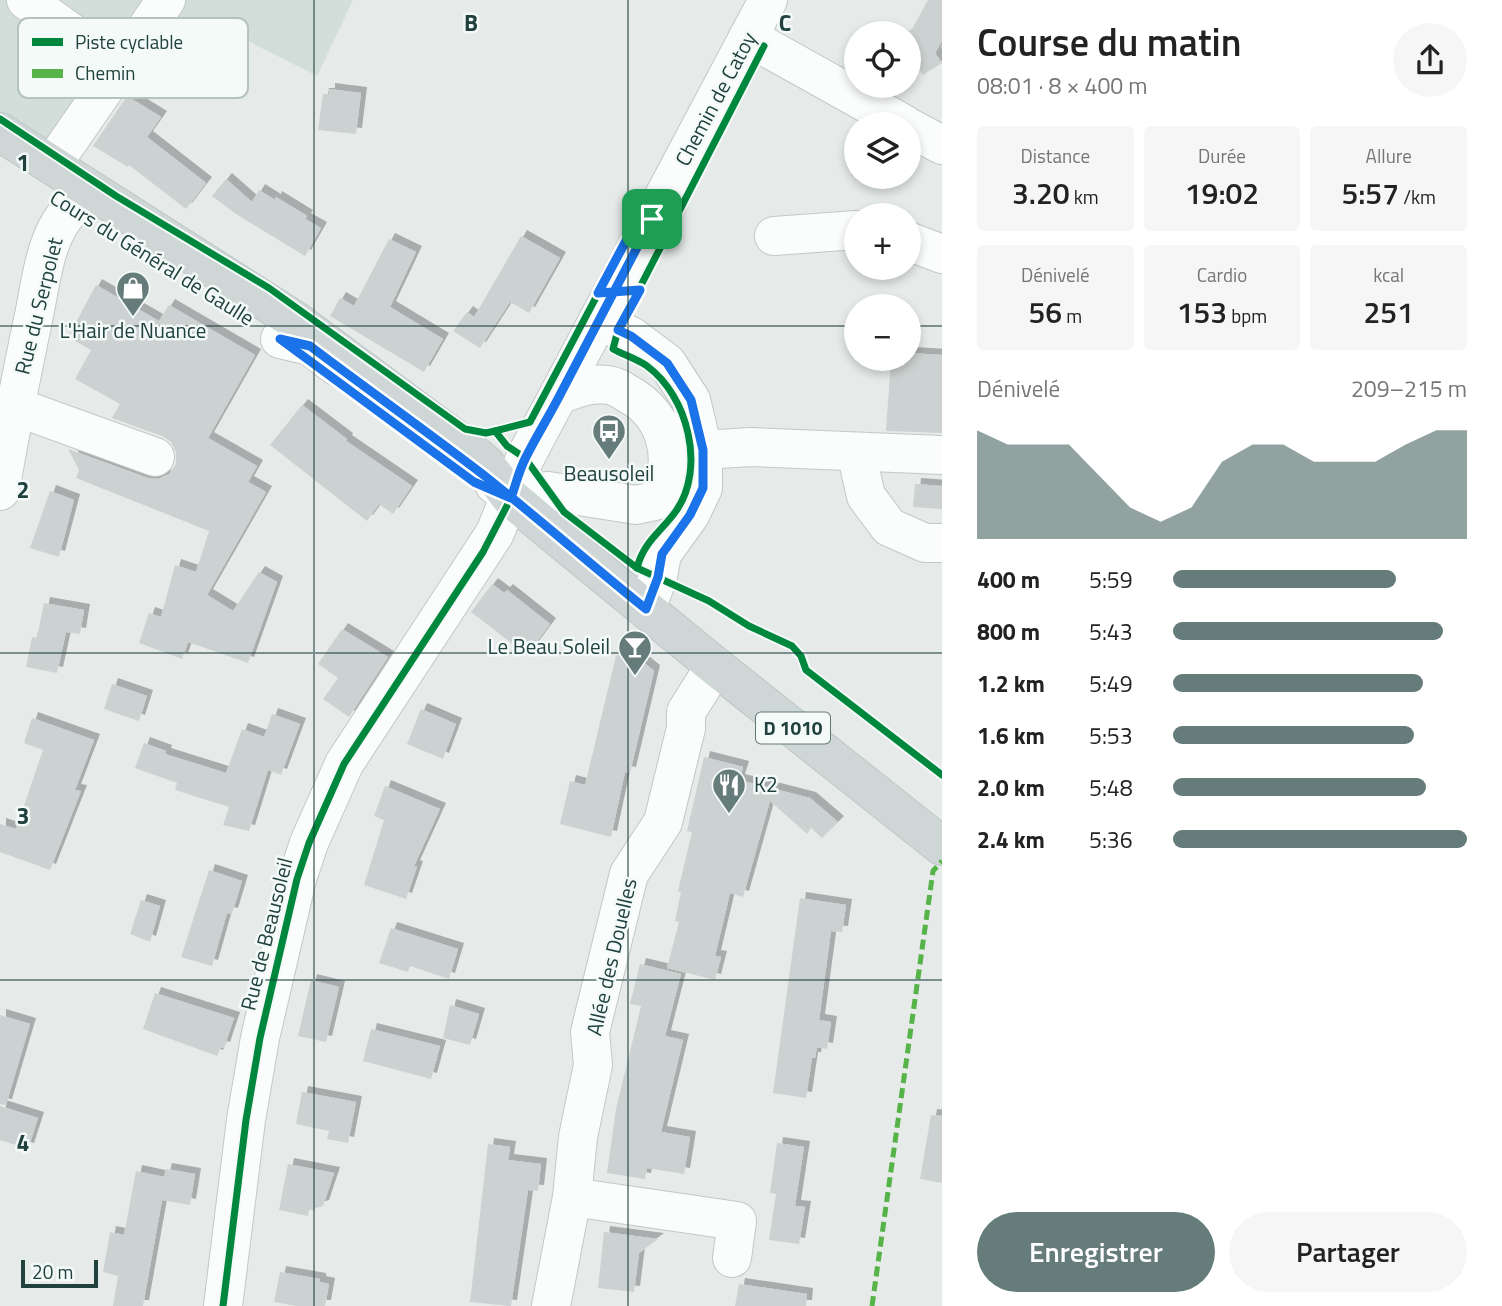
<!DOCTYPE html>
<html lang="fr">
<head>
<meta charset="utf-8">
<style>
	body { margin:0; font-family:"Titillium Web",sans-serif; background:#f6f6f6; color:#222; height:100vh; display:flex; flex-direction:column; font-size:26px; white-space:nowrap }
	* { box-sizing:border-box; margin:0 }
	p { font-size:23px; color:#767676 }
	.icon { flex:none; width:38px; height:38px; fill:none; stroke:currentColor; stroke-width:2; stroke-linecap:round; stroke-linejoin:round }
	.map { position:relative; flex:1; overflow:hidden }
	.sheet { display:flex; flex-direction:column; background:#fff; width:560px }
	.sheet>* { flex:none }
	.fabs { position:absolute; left:844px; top:21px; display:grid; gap:14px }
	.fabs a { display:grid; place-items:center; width:77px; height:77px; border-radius:50%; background:#fff; box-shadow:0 4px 10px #0003; font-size:35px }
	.scale { position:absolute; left:21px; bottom:18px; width:77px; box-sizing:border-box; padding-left:7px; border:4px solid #20413e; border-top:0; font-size:19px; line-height:24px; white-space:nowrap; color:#20413e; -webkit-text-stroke:5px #f4faf8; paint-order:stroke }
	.pin { position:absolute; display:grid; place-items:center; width:60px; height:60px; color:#fff; margin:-30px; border-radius:14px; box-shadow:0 4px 10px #0006 }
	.round { display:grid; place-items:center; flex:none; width:74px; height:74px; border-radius:37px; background:#f6f6f6 }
	.overview { display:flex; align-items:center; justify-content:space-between; height:119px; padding:0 35px }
	h1 { font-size:38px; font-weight:600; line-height:52px }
	.metrics { display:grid; grid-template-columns:repeat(3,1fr); gap:10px; height:119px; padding:7px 35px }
	.metrics div { display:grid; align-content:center; border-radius:7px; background:#f6f6f6; text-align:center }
	.metrics b { font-size:30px; font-weight:600 }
	.metrics small { font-size:19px; font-weight:400 }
	.metrics p { font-size:19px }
	.chart { height:196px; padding:14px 35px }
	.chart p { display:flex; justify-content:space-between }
	.chart svg { width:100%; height:126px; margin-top:7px; fill:#657c7a; opacity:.7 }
	.primary-button { display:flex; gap:14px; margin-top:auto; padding:14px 35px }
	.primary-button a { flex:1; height:80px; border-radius:42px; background:#657c7a; color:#fff; font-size:28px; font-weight:600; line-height:80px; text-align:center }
	.primary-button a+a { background:#f6f6f6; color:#222 }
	ul { padding:0 35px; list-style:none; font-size:23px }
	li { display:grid; grid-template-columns:112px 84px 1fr; align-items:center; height:52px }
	li i { height:18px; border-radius:9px; background:#657c7a }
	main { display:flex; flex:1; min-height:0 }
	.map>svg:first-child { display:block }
	.built { fill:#d3ddda }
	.building { fill:#ccd2d1; filter:url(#shadow) }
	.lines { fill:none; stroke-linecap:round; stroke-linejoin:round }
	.minor-casing { stroke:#c3c8c7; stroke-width:40 }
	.major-casing { stroke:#bdc7c6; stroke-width:40 }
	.minor { stroke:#fbfcfc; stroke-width:38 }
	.major { stroke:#ced7d6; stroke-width:38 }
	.quiet { stroke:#55b347; stroke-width:5; stroke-dasharray:10 5; stroke-linecap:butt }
	.cycleway-casing { stroke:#f4faf8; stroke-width:11 }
	.cycleway { stroke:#00873e; stroke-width:7 }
	.route-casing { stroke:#fff; stroke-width:14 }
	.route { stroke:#1a73e8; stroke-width:9 }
	.grid { fill:none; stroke:#20413e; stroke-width:2; stroke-opacity:0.55 }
	.labels { text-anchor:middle; stroke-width:5; stroke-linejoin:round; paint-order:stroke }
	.shield { fill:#f4faf8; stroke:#607876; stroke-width:2 }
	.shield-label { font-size:19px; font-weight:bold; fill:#20413e }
	.street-label { font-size:21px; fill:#20413e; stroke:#f4faf8 }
	.poi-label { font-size:21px; fill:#20413e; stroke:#f4faf8 }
	.key { fill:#f4faf8; stroke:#b4c2c0; stroke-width:2 }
	.key-label { font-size:19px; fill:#20413e }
	.grid-label { font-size:23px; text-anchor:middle; font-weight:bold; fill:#20413e; stroke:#f4faf8; stroke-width:5; stroke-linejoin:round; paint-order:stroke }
</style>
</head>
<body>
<main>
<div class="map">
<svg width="942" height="1306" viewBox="0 0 942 1306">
	<defs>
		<filter id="shadow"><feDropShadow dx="6" dy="-6" stdDeviation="0" flood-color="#0004"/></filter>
	</defs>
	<rect width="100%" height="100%" fill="#e6ebea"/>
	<!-- built -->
	<polygon class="built" points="0,0 353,0 317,76 230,32 202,78 148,52 84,145 0,140"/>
	<!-- building -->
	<g class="building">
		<polygon points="928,0 942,0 942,41 935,53 942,63 923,75 908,54 908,31 912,29"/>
		<polygon points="329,89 361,93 356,134 318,130 323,94 329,94"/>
		<polygon points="127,96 161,117 147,137 206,183 186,209 129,165 128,167 93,146"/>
		<polygon points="226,179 252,202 259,190 275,200 276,197 307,216 305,219 321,228 305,256 236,214 212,196"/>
		<polygon points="521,236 560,258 529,313 510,302 480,348 453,331 467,312 474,317"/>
		<polygon points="389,239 416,252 390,307 443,339 424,372 330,316 340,298 354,306"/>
		<polygon points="96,285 159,321 169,305 255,355 208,438 257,466 248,482 266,492 207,595 233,611 259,572 277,582 248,663 188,642 182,659 139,643 149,613 161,617 175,565 196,572 209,531 76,478 79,470 68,449 148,478 158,479 169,474 176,464 176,452 171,442 162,436 112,418 120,404 75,379 91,350 68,337"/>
		<polygon points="908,353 942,355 942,433 886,431 891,359 908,359"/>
		<polygon points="302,405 347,439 346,441 412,486 393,514 379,504 367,521 270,445"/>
		<polygon points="915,484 942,486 942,509 913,507"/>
		<polygon points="50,491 74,500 59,557 30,548"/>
		<polygon points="492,584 504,593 507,590 550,624 527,655 471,612"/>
		<polygon points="44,603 84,610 80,634 66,632 57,673 26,667 32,637 37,638"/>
		<polygon points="342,629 388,657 349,717 323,699 338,678 318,664"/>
		<polygon points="629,651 654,671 630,773 625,772 611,837 560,824 570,781 585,785 616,656"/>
		<polygon points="112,684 147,696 139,721 104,709"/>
		<polygon points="421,709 456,724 443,759 407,744"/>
		<polygon points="272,714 300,724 281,775 268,770 249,831 223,825 229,807 175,790 177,783 135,768 144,743 166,751 165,754 226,773 242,729 264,737"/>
		<polygon points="32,718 94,740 75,790 81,791 50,870 0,852 0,824 16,829 43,750 24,743"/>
		<polygon points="704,757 743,767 739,780 810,798 838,822 822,838 811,828 807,834 770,801 743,897 730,893 715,956 721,957 715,980 667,968 679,922 675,921 681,892 678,891 692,832 687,831"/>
		<polygon points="385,786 440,809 414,866 417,867 406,899 364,885 384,820 374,816"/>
		<polygon points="209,870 242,881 232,914 227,913 212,966 181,957"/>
		<polygon points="800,898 846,905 842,932 831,931 819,1020 831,1022 827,1049 817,1047 815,1058 812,1058 806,1098 773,1093"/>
		<polygon points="141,900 160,906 150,942 130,934"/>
		<polygon points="391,928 458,949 449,979 410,966 408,972 379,963"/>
		<polygon points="640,964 681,974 665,1036 683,1040 661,1132 690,1137 684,1174 647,1168 645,1179 607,1173 616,1109 641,1006 630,1004"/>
		<polygon points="311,980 339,987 326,1042 298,1036"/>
		<polygon points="155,993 234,1018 224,1048 221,1047 217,1056 143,1029"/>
		<polygon points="450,1005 479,1014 470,1045 443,1038"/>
		<polygon points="0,1015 30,1024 6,1105 0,1104"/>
		<polygon points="371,1029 440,1046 431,1079 363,1061"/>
		<polygon points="302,1092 356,1102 348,1143 327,1139 329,1131 296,1124"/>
		<polygon points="0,1106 38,1118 28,1149 0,1140"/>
		<polygon points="931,1115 942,1116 942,1183 920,1179"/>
		<polygon points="777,1143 804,1147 795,1206 805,1207 799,1244 769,1240 776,1194 770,1193"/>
		<polygon points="488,1144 510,1147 508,1160 541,1164 538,1191 528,1190 511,1306 470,1302"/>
		<polygon points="288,1164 334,1173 323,1206 309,1210 308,1216 279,1210"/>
		<polygon points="166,1169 195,1174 190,1205 162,1200 143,1306 113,1306 118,1276 103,1272 110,1232 124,1235 136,1171 164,1177"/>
		<polygon points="604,1232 658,1239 639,1253 634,1292 598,1288"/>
		<polygon points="280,1272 320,1279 320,1282 329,1284 325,1306 296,1306 274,1302"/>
		<polygon points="739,1284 807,1294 806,1306 735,1306"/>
	</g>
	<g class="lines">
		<!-- minor casing -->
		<g class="minor-casing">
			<g id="minor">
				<polyline points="26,0 119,67"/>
				<polyline points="748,37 904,124"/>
				<polyline points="908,127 942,145"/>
				<polyline points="52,165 166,0"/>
				<polyline points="774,236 856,230"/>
				<polyline points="908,241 942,254"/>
				<polyline points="598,320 631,336 667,363 691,400 703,450 703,488 690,515 662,554 658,577 646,609"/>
				<polyline points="280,339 310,346 336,366"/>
				<polyline points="14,406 155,457"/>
				<polyline points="703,450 751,447 942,455"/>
				<polyline points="856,452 866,496 889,527 925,543 942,543"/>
				<path d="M494,484L511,498L548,491L636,505L655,501C679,464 668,415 628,394C622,390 616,386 608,385C591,383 577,388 561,394"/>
				<path d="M0,491C10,433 21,377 33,320C41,284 44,235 72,208"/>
				<polyline points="572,1197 737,1221 732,1258"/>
				<polyline points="223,1306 246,1120 260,1038 297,879 309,843 344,764 495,533 525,458 768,0"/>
				<polyline points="551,1306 572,1197 578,1137 593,1065 590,1032 629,874 663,822 686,728 686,712 715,666"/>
			</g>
		</g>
		<!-- major casing -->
		<g class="major-casing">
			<polyline id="major" points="0,132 296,321 463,445 485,464 511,498 548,529 715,666 942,846"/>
		</g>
		<!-- minor -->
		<use href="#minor" class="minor"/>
		<!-- major -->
		<use href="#major" class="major"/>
		<!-- quiet -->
		<polyline class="quiet" points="872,1306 933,871 942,861"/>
		<!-- cycleway casing -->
		<g class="cycleway-casing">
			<g id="cycleway">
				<polyline points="0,119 116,196 269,288 465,429 486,433 495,431 507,446 525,458 564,512 637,568 709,601 749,626 792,646 801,656 806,670 942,775"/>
				<polyline points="495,431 530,422 628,237 652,219"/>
				<path d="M637,568C644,541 661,532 676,511C706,468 688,396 647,366C637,359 624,355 613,349L618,330L764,46"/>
				<polyline points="223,1306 246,1120 260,1038 297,879 309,843 344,764 483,552 511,498"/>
			</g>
		</g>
		<!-- cycleway -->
		<use href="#cycleway" class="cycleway"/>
	</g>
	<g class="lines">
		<!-- route casing -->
		<g class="route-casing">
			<path id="route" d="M652,219C622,276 592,333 562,391C551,413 537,435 526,457C519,470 516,484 511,498L474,482L280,339L310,346C367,389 425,430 481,473C537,517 590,564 646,609L658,577L662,554L690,515L703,488V450L691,400L667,363L631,336L618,330L640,290L598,293L628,237L652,219"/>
		</g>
		<!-- route -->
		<use href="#route" class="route"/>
	</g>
	<!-- grid -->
	<path class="grid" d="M314,0V1306M628,0V1306M0,326H856M908,326H942M0,653H942M0,980H942"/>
	<!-- icons -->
	<defs>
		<g id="shop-pin" transform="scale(1.75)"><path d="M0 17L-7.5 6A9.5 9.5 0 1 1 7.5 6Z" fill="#657c7a" stroke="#f4faf8"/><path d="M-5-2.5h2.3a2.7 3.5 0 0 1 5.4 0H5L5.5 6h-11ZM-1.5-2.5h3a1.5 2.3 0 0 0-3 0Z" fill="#fff"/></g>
		<g id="bus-pin" transform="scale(1.75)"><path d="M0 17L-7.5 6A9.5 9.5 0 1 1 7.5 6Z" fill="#657c7a" stroke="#f4faf8"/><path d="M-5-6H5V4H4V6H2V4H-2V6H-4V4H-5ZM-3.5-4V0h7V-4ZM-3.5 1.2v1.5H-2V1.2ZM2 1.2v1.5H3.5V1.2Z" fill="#fff"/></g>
		<g id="bar-pin" transform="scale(1.75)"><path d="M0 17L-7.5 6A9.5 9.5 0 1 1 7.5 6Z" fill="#657c7a" stroke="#f4faf8"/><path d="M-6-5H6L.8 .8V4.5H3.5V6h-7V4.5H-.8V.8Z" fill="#fff"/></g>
		<g id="restaurant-pin" transform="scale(1.75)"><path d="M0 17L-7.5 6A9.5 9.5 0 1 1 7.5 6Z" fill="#657c7a" stroke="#f4faf8"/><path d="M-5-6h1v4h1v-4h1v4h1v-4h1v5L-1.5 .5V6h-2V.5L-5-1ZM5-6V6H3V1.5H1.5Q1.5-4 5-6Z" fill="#fff"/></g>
	</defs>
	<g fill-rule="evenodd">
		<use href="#shop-pin" x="133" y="288"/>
		<use href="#bus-pin" x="609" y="431"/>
		<use href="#bar-pin" x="635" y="647"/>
		<use href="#restaurant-pin" x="729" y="785"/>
	</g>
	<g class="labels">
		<!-- shield labels -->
		<rect class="shield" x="756" y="712.5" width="74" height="31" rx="5"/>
		<g class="shield-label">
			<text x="793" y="735">D 1010</text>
		</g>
		<!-- street labels -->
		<g class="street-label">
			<text transform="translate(716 99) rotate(-62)" y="7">Chemin de Catoy</text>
			<text transform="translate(152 258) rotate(32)" y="7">Cours du Général de Gaulle</text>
			<text transform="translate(39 306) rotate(-76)" y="7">Rue du Serpolet</text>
			<text transform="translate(267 934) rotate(-76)" y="7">Rue de Beausoleil</text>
			<text transform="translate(612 957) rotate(-77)" y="7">Allée des Douelles</text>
		</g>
		<!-- poi labels -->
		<g class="poi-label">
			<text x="133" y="338">L'Hair de Nuance</text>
			<text x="609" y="481">Beausoleil</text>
			<text x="610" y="654" text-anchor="end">Le Beau Soleil</text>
			<text x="754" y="792" text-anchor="start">K2</text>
		</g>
	</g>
	<!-- legend -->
	<rect x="18" y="18" width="230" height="80" rx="10" class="key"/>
	<rect x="32" y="38" width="31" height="8" fill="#00873e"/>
	<rect x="32" y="69" width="31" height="9" fill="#55b347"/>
	<g class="key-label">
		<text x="75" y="49">Piste cyclable</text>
		<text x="75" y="80">Chemin</text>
	</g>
	<g class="grid-label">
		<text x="471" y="31">B</text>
		<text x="785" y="31">C</text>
		<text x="23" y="171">1</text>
		<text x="23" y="498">2</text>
		<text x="23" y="824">3</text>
		<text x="23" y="1151">4</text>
	</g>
</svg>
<div class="fabs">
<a><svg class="icon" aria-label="locate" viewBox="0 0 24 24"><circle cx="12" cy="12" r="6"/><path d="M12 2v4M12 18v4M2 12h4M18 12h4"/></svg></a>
<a><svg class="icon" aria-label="layers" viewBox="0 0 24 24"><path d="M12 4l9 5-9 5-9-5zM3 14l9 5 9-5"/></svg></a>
<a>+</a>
<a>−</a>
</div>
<div class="scale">20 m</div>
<div class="pin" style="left:652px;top:219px;background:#1e9e55"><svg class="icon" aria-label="arrive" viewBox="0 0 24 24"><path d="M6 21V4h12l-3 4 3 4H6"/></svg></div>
</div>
<section class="sheet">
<div class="overview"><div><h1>Course du matin</h1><p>08:01 · 8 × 400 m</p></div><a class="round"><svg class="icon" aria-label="share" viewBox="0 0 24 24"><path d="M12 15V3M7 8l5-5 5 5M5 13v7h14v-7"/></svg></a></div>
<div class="metrics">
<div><p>Distance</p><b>3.20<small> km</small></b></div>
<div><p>Durée</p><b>19:02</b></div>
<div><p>Allure</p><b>5:57<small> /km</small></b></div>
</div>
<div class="metrics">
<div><p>Dénivelé</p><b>56<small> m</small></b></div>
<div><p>Cardio</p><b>153<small> bpm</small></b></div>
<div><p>kcal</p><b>251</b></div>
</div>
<div class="chart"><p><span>Dénivelé</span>209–215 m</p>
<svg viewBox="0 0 160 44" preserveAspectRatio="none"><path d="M0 44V6L10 11L20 11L30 11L40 22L50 33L60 38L70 33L80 17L90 11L100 11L110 17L120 17L130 17L140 11L150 6L160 6V44z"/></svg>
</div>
<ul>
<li><b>400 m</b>5:59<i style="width:76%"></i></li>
<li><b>800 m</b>5:43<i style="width:92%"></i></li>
<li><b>1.2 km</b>5:49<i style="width:85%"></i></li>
<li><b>1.6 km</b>5:53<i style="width:82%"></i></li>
<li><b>2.0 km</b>5:48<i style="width:86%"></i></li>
<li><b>2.4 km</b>5:36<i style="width:100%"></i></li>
</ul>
<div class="primary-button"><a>Enregistrer</a><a>Partager</a></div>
</section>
</main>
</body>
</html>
